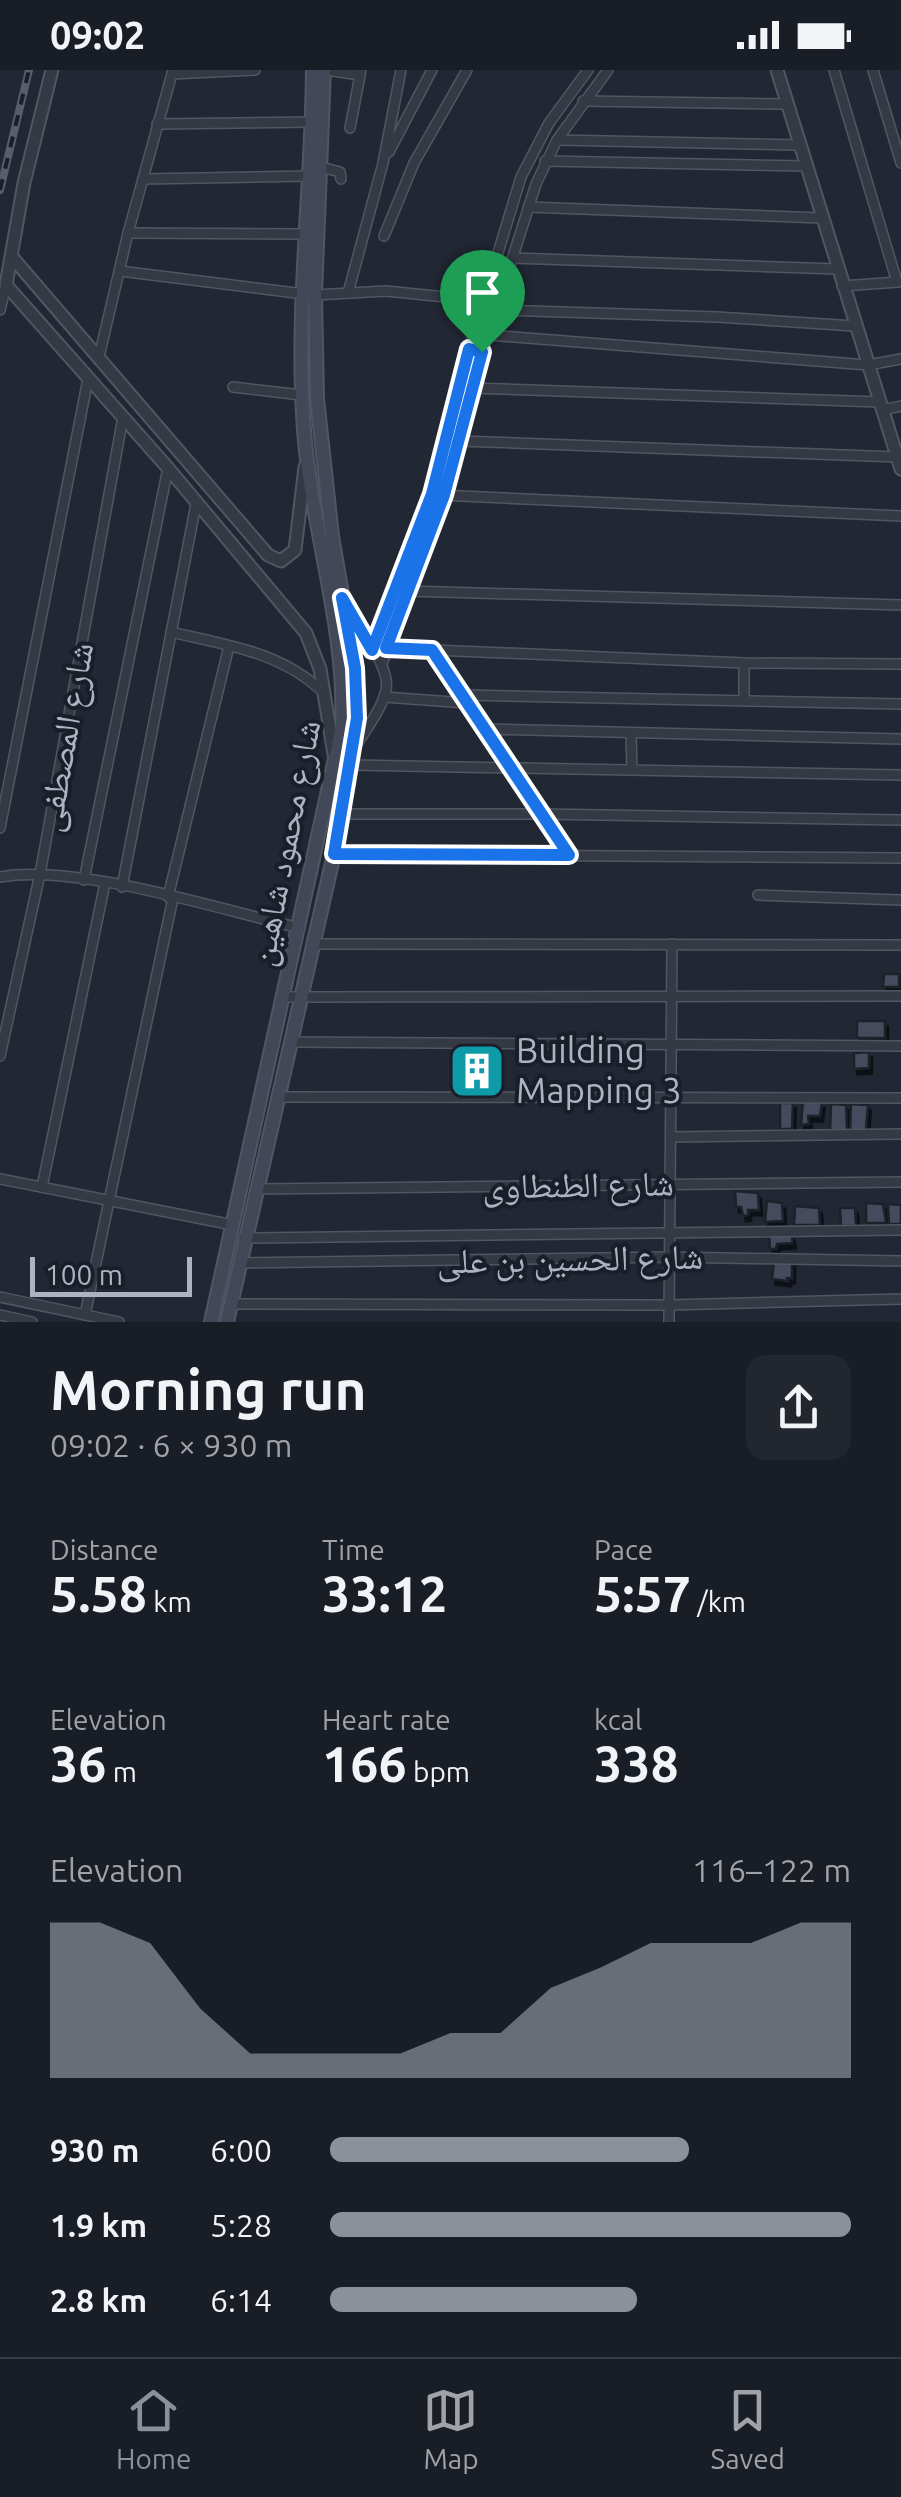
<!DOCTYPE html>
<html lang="en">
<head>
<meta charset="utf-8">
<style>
	body { margin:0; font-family:Ubuntu,"Noto Naskh Arabic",sans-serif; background:#22262e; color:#f1f3f6; height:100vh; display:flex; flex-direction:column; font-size:38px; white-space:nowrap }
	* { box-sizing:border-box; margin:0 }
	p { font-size:32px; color:#9fa2a7 }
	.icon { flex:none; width:55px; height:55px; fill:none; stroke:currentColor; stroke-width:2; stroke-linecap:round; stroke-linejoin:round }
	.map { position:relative; height:1252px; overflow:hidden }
	.sheet { display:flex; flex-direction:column; background:#191d26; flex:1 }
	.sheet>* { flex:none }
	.scale { position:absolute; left:30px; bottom:25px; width:162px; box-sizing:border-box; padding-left:10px; border:5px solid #aeb3c1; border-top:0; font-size:28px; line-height:35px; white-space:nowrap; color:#aeb3c1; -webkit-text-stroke:8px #191e29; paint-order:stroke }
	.pin { position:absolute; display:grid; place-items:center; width:85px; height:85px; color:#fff; margin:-102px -42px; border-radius:50% 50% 50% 0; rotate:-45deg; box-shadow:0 0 10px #0007 }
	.pin .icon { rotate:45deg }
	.round { display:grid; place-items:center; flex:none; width:105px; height:105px; border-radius:20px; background:#22262e }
	.head { display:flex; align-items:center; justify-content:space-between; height:170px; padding:0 50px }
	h1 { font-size:55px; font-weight:700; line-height:75px }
	.metrics { display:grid; grid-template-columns:repeat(3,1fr); gap:15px; height:170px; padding:10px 50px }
	.metrics div { display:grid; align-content:center }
	.metrics b { font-size:50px; font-weight:700 }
	.metrics small { font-size:28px; font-weight:400 }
	.metrics p { font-size:28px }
	.chart { height:280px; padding:20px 50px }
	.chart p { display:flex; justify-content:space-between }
	.chart svg { width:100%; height:180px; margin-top:10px; fill:#8c9099; opacity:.7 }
	ul { padding:0 50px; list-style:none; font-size:32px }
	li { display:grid; grid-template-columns:160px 120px 1fr; align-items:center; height:75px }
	li i { height:25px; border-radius:12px; background:#8c9099 }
	.status { display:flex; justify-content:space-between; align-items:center; height:70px; padding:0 50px; background:#191d26; direction:ltr }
	.status svg { height:28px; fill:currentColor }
	.dock { display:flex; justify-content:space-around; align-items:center; height:140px; border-top:2px solid #373b43; background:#191d26; font-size:28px; color:#9fa2a7 }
	.dock a { display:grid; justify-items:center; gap:5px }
	.dock .on { color:#8c9099 }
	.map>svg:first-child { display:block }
	.building { fill:#444c5b; stroke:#1b202b; stroke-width:2.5; filter:url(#shadow) }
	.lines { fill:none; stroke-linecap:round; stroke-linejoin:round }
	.minor-casing { stroke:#515662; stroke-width:12 }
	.tertiary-casing { stroke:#515662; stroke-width:15 }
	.secondary-casing { stroke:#515662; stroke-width:16 }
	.minor { stroke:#343944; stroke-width:9 }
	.tertiary { stroke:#343944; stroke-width:11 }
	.secondary { stroke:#424857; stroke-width:12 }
	.rail-casing { stroke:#565d6b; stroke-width:8 }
	.rail { stroke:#191e29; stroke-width:4; stroke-dasharray:11; stroke-linecap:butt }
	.route-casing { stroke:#fff; stroke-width:20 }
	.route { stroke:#1a73e8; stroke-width:12 }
	.labels { text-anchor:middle; stroke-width:8; stroke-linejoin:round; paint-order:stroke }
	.street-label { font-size:35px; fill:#aeb3c1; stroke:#191e29 }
	.poi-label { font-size:35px; fill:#aeb3c1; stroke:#191e29; text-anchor:start }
</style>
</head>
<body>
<div class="status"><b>09:02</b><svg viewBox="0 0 49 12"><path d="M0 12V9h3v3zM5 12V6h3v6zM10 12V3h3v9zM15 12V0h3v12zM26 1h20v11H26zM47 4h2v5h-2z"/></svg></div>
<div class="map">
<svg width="901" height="1252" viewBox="0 0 901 1252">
	<defs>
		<filter id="shadow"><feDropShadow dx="3" dy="5.5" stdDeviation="0" flood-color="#0009"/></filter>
	</defs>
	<rect width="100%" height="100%" fill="#212733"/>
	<!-- building -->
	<g class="building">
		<polygon points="884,904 899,904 899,917 883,917"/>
		<rect x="857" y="951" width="28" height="17"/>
		<polygon points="869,982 869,998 854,999 854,983"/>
		<polygon points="469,994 486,994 485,1011 471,1011"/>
		<polygon points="803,1030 822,1032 820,1046 808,1046 809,1054 801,1055"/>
		<polygon points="780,1033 793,1033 792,1059 780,1059"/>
		<polygon points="831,1034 846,1035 847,1060 830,1061"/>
		<polygon points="851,1034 868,1035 866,1060 850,1061"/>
		<polygon points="735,1121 758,1123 759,1140 748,1140 748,1145 743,1146 741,1137 736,1137"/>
		<polygon points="767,1131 782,1133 783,1151 765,1152"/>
		<polygon points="866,1133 883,1134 886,1153 866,1153"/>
		<polygon points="888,1134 901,1135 901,1154 889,1154"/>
		<polygon points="795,1136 819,1138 820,1155 794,1155"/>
		<polygon points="840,1138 855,1138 856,1156 841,1156"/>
		<polygon points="769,1164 791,1164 793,1173 777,1174 776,1179 770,1179"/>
		<polygon points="774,1191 792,1191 792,1208 787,1208 788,1211 772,1209"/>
	</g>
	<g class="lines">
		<!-- minor casing -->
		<g class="minor-casing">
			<g id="minor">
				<polyline points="326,0 360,5"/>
				<polyline points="834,0 897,212"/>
				<polyline points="873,0 901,93"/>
				<polyline points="172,4 255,0"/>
				<polyline points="583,31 787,34"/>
				<polyline points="157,54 313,52"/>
				<polyline points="350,58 361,0"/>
				<polyline points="557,70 799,75"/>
				<polyline points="389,82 432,0"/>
				<polyline points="545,91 806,96"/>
				<polyline points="321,97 340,102 341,109"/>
				<polyline points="143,109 310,106"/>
				<polyline points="528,137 821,148"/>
				<polyline points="128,163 306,164"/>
				<polyline points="384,166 414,93 467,0"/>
				<polyline points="513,188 837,199"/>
				<polyline points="120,201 304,224"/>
				<polyline points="842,216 898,212"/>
				<polyline points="348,223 383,93 401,0"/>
				<polyline points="315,225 386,221 485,231"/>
				<polyline points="0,240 6,215"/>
				<polyline points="497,240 717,247 855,256"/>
				<polyline points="488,265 868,295 901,289"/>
				<polyline points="99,287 128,163 173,0"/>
				<polyline points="233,317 301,325"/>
				<polyline points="471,318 880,332"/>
				<polyline points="882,340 901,336"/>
				<polyline points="459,371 897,387"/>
				<polyline points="439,425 901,446"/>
				<polyline points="408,521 901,535"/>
				<path d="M346,535C358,556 391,597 386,620C382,639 366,659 356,676"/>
				<path d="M171,562C227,575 282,582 324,623"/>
				<polyline points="386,578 744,593 901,594"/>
				<polyline points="372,579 436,412 464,295 521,107 549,53 588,0"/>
				<polyline points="432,581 569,785"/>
				<polyline points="744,593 744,631"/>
				<polyline points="382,594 444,425 471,318 536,114 557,70 608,0"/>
				<polyline points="461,625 901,634"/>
				<polyline points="384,627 466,633"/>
				<polyline points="484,659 901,669"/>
				<polyline points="631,664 632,700"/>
				<polyline points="351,695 901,705"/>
				<polyline points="341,744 542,744 901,750"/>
				<polyline points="0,758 88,309"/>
				<polyline points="334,784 901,788"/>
				<path d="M0,807C77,793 221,840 300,858"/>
				<polyline points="84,810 168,398"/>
				<polyline points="122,817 196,434"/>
				<polyline points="758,825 901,830"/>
				<polyline points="168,827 229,576"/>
				<polyline points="312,874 901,875"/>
				<polyline points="284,927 901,926"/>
				<polyline points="292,972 901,976"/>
				<polyline points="0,986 40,804 123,347"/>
				<polyline points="280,1027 901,1028"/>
				<polyline points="671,1067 901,1064"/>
				<polyline points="0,1109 233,1155"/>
				<polyline points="42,1117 105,813"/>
				<polyline points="256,1119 901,1112"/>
				<polyline points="244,1168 901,1160"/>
				<polyline points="239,1193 670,1187 901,1191"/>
				<polyline points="0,1227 119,1252"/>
				<polyline points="230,1234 669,1235 901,1229"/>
				<polyline points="0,1245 32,1252"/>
				<polyline points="85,1245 173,828"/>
				<polyline points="669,1252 672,874"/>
			</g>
		</g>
		<!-- tertiary casing -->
		<g class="tertiary-casing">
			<g id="tertiary">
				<polyline points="52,0 24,113 6,215 168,398 306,563 320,599 334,684"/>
				<polyline points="777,0 901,399"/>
				<polyline points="12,187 268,485 281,491 295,480 305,397"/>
			</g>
		</g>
		<!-- secondary casing -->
		<g class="secondary-casing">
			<g id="secondary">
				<path d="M211,1252L342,657C347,561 311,457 304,360C295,241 312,120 313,0"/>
				<polyline points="227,1252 334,784 357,647 355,599 332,466 317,328 315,225 324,0"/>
			</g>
		</g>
		<!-- minor -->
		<use href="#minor" class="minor"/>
		<!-- tertiary -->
		<use href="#tertiary" class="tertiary"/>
		<!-- secondary -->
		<use href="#secondary" class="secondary"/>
		<!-- rail casing -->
		<g class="rail-casing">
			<polyline id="rail" points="0,120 29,0"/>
		</g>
		<!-- rail -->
		<use href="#rail" class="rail"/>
	</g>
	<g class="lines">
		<!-- route casing -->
		<g class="route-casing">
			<polyline id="route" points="482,282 444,425 432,424 372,580 342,528 355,598 357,648 334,784 569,785 432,580 386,578 444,425 432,424 469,279 482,282"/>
		</g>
		<!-- route -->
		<use href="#route" class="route"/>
	</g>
	<!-- icons -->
	<defs>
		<g id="building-square" transform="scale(2.875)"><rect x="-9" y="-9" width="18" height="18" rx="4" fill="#0f9aa8" stroke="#191e29"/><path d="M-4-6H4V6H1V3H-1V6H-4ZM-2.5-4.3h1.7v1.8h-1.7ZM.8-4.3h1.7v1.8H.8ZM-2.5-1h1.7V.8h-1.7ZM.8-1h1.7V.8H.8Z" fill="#fff"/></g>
	</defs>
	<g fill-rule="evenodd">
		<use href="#building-square" x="477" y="1001"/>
	</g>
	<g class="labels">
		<!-- street labels -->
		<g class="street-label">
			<text transform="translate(65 667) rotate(-80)" y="12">شارع المصطفى</text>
			<text transform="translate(285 773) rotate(-79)" y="12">شارع محمود شاهين</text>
			<text transform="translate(578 1115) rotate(-1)" y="12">شارع الطنطاوى</text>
			<text transform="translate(570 1189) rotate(-1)" y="12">شارع الحسين بن على</text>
		</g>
		<!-- poi labels -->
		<g class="poi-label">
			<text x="516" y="993">Building<tspan x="516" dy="40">Mapping 3</tspan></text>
		</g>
	</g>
</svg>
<div class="scale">100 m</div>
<div class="pin" style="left:482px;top:282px;background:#1e9e55"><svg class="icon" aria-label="arrive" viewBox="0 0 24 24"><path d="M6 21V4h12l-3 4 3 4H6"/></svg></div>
</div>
<section class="sheet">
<div class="head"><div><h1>Morning run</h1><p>09:02 · 6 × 930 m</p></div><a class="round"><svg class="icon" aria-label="share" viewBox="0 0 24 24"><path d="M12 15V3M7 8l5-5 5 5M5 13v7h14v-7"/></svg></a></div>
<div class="metrics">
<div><p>Distance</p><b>5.58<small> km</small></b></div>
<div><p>Time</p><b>33:12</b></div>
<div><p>Pace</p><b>5:57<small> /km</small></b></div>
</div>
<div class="metrics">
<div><p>Elevation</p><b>36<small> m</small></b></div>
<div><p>Heart rate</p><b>166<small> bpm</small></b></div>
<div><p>kcal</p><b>338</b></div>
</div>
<div class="chart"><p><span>Elevation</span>116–122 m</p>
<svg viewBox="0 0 160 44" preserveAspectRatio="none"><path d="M0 44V6L10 6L20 11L30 27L40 38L50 38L60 38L70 38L80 33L90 33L100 22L110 17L120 11L130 11L140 11L150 6L160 6V44z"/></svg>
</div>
<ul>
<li><b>930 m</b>6:00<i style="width:69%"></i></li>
<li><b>1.9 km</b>5:28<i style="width:100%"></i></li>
<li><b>2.8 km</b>6:14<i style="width:59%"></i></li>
</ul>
</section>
<nav class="dock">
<a class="on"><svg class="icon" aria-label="home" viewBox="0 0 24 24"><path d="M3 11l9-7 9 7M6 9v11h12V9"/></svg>Home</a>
<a><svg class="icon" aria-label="map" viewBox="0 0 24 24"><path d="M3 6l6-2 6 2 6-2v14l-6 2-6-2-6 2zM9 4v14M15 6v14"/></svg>Map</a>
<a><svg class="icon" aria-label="saved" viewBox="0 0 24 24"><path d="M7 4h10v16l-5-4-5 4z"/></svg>Saved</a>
</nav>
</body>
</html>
